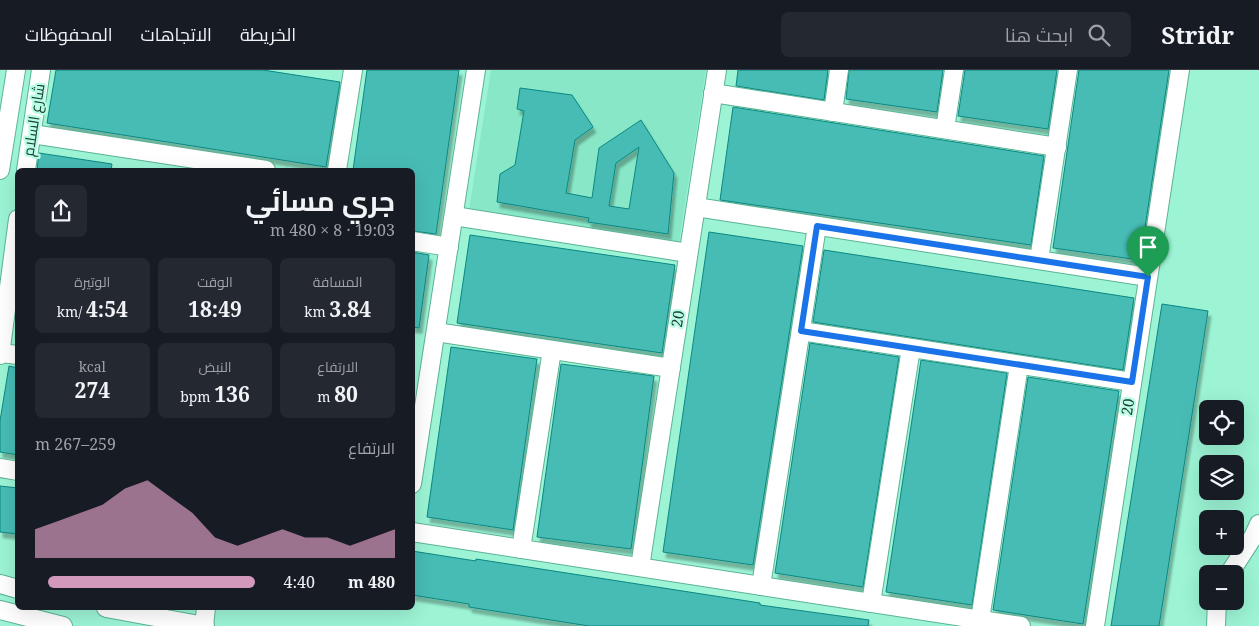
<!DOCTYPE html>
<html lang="ar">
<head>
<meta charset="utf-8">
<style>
	body { margin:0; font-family:"Noto Serif",Cairo,serif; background:#242831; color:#f1f3f6; direction:rtl; height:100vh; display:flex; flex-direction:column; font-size:19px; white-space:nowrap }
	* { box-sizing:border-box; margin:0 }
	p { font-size:16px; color:#9ea1a6 }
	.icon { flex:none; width:28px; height:28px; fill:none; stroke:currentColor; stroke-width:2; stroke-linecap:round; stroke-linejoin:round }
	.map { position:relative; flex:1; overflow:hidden; direction:ltr }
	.sheet { position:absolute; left:15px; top:98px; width:400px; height:442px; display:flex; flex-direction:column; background:#171b24; border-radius:8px; box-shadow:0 5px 20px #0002; direction:rtl }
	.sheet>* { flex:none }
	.controls { position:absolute; left:1199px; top:330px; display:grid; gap:10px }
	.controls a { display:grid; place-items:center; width:45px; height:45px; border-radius:8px; background:#171b24; box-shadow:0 5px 20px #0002; font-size:25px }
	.pin { position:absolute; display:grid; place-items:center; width:42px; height:42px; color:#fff; margin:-51px -21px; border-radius:50% 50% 50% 0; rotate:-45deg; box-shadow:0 0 5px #0007 }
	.pin .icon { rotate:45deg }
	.round { display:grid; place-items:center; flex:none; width:52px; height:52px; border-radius:8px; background:#242831 }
	.headline { display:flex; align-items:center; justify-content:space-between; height:85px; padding:0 20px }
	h1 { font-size:28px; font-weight:700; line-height:38px }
	.figures { display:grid; grid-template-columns:repeat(3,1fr); gap:8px; height:85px; padding:5px 20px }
	.figures div { display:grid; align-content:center; border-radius:8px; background:#242831; text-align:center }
	.figures b { font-size:21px; font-weight:700 }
	.figures small { font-size:14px; font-weight:400 }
	.figures p { font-size:14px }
	.chart { height:140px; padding:10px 20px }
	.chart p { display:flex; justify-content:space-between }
	.chart svg { width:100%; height:90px; margin-top:5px; fill:#d399bd; opacity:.7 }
	ul { padding:0 20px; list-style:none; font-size:16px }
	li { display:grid; grid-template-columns:80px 60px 1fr; align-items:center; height:38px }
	li i { height:12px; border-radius:6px; background:#d399bd }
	header { display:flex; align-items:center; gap:30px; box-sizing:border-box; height:70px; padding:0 25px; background:#171b24; border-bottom:1px solid #363941 }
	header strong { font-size:24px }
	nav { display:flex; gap:28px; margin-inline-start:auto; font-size:18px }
	.search { width:350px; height:45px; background:#242831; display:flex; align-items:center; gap:12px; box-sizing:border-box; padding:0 18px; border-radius:8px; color:#9ea1a6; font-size:19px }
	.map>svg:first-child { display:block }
	.built { fill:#87e7c7 }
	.building { fill:#47bcb5; stroke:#0b8782; fill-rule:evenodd; filter:url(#shadow) }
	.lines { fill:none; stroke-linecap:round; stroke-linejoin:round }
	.minor-casing { stroke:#5bb396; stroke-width:20 }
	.minor { stroke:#fff; stroke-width:18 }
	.route-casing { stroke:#fff; stroke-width:10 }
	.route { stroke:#1a73e8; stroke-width:6 }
	.labels { text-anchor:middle; stroke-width:4.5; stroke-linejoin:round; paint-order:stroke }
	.street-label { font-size:15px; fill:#1c4035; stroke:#b8fde4 }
</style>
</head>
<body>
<header>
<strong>Stridr</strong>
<div class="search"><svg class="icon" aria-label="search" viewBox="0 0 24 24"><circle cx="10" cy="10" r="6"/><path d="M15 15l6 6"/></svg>ابحث هنا</div>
<nav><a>الخريطة</a><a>الاتجاهات</a><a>المحفوظات</a></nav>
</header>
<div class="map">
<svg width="1259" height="556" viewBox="0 0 1259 556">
	<defs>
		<filter id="shadow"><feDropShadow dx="3" dy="5.5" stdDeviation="1" flood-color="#0004"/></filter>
	</defs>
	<rect width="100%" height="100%" fill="#9cf4d5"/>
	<!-- built -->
	<polygon class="built" points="491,0 706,0 679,172 469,140"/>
	<!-- building -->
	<g class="building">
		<polygon points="56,0 263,0 340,12 326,97 47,53"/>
		<polygon points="367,0 459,0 436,164 412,161 412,100 353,100"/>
		<polygon points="738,0 828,0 824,30 736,16"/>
		<polygon points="849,0 943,0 937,42 846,29"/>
		<polygon points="965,0 1057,0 1048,59 958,46"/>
		<polygon points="1079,0 1169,0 1140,190 1053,178"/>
		<path d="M520,18L572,25L593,57L575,70L566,123L592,128L599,78L641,50L674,103L668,164L588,152L589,148L497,132L500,104L515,95L524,41L517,39ZM639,77L629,139L609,136L616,93Z"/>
		<polygon points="733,37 1044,86 1031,175 720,130"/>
		<polygon points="39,83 112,94 111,100 37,100"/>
		<polygon points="709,162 803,176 753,495 663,482"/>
		<polygon points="470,165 675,195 662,283 457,253"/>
		<polygon points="824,180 1134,228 1123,300 813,252"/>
		<polygon points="412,182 429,185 419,258 412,257"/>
		<polygon points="1162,234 1208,241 1201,287 1159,556 1111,556"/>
		<polygon points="810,273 899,287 863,517 775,503"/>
		<polygon points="451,277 537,289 513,460 427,447"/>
		<polygon points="921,290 1007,303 972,535 886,522"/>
		<polygon points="561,294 654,306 631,479 537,467"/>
		<polygon points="9,296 18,298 18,385 0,382 0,351"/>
		<polygon points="1028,307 1119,321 1083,554 993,540"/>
		<polygon points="0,416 18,418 18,464 0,462"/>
		<polygon points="412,481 476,491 476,489 760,533 760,535 869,550 868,556 589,556 469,537 469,534 412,525"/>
	</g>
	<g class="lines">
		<!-- minor casing -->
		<g class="minor-casing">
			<g id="minor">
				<polyline points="713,23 1057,77"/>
				<polyline points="833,42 839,0"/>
				<polyline points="945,59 954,0"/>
				<polyline points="32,64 266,100"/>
				<polyline points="0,100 16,0"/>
				<polyline points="26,100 41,0"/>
				<polyline points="337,100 353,0"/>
				<polyline points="696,137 1148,207"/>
				<polyline points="454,146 688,183"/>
				<polyline points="412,171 449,177"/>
				<polyline points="1039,190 1068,0"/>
				<polyline points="801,261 1132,312"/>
				<polyline points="436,262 671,298"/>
				<polyline points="0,283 18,285"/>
				<polyline points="0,285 18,149"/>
				<polyline points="0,398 18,401"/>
				<polyline points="412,414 476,0"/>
				<polyline points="412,462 1021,556"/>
				<polyline points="521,479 552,280"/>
				<polyline points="640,497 717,0"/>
				<polyline points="1229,504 1253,467 1259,454"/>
				<polyline points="0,514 18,519"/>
				<polyline points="761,516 817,156"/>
				<polyline points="871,533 911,278"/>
				<polyline points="106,538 205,556"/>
				<polyline points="0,540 63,556"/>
				<polyline points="980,550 1019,295"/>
				<polyline points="204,556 206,538"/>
				<polyline points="1095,556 1180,0"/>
				<polyline points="1216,556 1217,531"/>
			</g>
		</g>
		<!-- minor -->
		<use href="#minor" class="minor"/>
	</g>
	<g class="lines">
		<!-- route casing -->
		<g class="route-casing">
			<polygon id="route" points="817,156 1148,207 1132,312 801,261"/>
		</g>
		<!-- route -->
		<use href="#route" class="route"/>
	</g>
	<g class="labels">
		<!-- street labels -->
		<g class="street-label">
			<text transform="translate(34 50) rotate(-81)" y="5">شارع السلام</text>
			<text transform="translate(678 249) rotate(-81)" y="5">20</text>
			<text transform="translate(1128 337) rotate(-81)" y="5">20</text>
		</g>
	</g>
</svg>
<div class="controls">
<a><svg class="icon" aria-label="locate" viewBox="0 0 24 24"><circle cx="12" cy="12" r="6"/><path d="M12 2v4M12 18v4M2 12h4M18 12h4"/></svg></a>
<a><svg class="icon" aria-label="layers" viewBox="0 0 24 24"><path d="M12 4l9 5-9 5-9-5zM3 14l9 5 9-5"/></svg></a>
<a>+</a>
<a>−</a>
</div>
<div class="pin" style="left:1148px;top:207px;background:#1e9e55"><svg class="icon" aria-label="arrive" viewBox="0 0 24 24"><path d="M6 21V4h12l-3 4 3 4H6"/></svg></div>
<section class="sheet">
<div class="headline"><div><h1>جري مسائي</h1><p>19:03 · 8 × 480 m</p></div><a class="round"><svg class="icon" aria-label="share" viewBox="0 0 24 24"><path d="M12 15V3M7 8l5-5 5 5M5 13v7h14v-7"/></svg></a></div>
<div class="figures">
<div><p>المسافة</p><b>3.84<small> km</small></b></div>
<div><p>الوقت</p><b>18:49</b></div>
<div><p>الوتيرة</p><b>4:54<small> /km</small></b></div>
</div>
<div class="figures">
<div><p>الارتفاع</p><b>80<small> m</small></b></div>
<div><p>النبض</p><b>136<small> bpm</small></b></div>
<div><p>kcal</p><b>274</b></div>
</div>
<div class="chart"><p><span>الارتفاع</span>259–267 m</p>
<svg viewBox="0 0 160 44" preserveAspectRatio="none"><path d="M0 44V30L10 26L20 22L30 18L40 10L50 6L60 14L70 22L80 34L90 38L100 34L110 30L120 34L130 34L140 38L150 34L160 30V44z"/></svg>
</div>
<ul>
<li><b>480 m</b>4:40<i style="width:94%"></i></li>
</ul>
</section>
</div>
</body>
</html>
